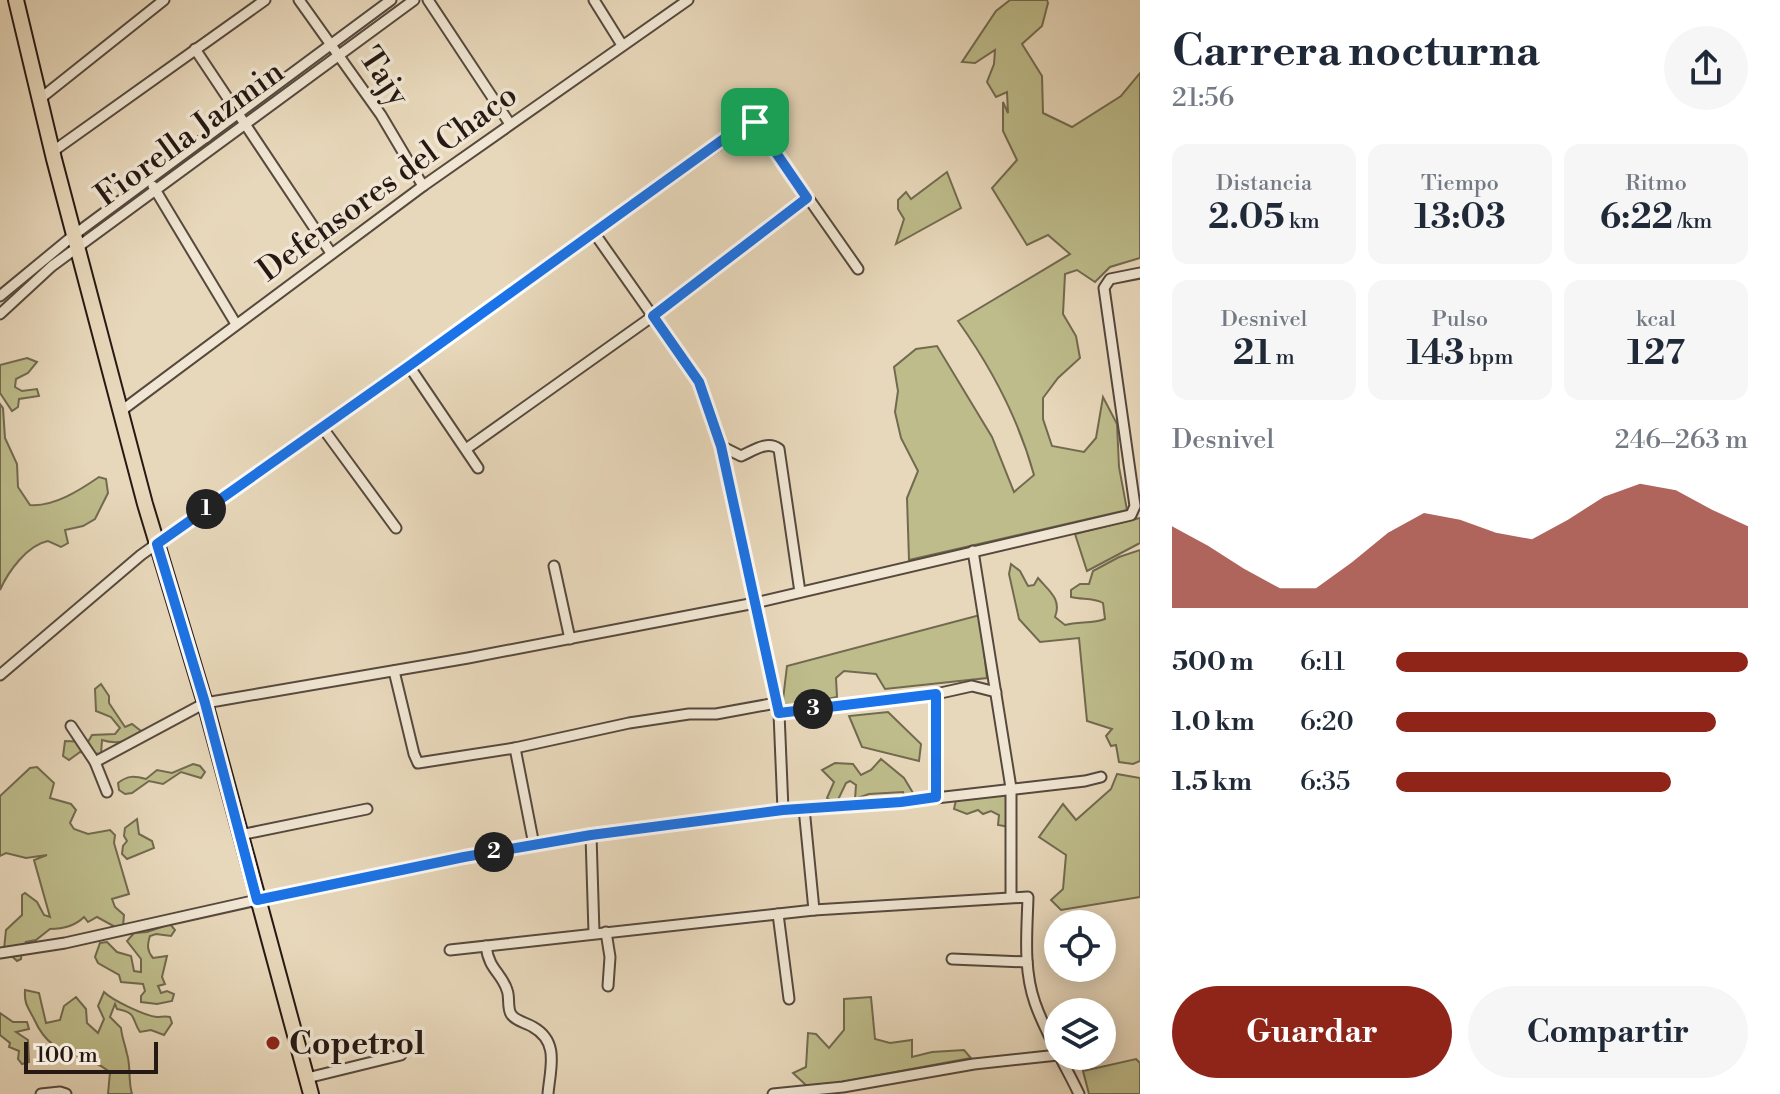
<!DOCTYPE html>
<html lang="es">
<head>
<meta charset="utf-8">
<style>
	body { margin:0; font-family:"Libre Bodoni",serif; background:#f6f6f7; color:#1f2937; height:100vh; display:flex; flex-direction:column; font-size:30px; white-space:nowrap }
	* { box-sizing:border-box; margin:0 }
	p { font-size:26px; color:#747a83 }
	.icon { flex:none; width:44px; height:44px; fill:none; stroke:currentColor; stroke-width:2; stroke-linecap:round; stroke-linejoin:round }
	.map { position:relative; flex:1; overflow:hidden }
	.panel { display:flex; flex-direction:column; background:#fff; width:640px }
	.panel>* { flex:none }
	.controls { position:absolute; left:1044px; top:910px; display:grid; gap:16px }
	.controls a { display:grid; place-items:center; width:72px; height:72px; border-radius:50%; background:#fff; box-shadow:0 4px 20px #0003; font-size:40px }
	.scale { position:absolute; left:24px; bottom:20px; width:134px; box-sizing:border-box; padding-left:8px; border:4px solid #261914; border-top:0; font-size:22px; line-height:28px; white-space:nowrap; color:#261914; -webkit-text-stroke:6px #f0e6d3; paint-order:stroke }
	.pin { position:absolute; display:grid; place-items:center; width:68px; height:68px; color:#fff; margin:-34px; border-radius:16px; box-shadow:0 4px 12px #0006 }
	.km { position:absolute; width:40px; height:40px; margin:-20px; border-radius:50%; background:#222; color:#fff; font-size:22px; line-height:40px; text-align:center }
	.round { display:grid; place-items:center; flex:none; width:84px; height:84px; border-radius:42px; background:#f6f6f7 }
	.headline { display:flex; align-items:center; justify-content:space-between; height:136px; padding:0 32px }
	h1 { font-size:44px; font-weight:700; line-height:60px }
	.metrics { display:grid; grid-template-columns:repeat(3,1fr); gap:12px; height:136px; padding:8px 32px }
	.metrics div { display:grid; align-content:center; border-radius:16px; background:#f6f6f7; text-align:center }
	.metrics b { font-size:34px; font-weight:700 }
	.metrics small { font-size:22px; font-weight:400 }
	.metrics p { font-size:22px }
	.chart { height:224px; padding:16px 32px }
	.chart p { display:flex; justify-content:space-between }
	.chart svg { width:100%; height:144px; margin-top:8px; fill:#8f2418; opacity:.7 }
	.button { display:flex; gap:16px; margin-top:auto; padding:16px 32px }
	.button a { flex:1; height:92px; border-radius:48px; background:#8f2418; color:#fff; font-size:32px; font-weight:700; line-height:92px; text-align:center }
	.button a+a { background:#f6f6f7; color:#1f2937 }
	ul { padding:0 32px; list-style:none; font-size:26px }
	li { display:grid; grid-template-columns:128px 96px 1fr; align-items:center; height:60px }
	li i { height:20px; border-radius:10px; background:#8f2418 }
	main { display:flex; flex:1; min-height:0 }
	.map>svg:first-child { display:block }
	.green { fill:#bebc8b; stroke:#726a50; stroke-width:2 }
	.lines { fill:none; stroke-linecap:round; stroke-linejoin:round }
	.minor-casing { stroke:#56493e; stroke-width:13 }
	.primary-casing { stroke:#261914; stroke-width:18 }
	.minor { stroke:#f0e6d3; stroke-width:9 }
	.primary { stroke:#e8d8bb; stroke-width:14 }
	.route-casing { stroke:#fff; stroke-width:16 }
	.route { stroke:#1a73e8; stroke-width:10 }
	.poi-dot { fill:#8f2418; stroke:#f0e6d3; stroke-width:3 }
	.labels { text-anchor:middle; stroke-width:7; stroke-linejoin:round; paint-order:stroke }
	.street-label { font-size:32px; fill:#261914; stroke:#f0e6d3 }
	.poi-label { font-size:32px; font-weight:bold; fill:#261914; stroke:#f0e6d3; text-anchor:start }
</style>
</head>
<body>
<main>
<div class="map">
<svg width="1140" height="1094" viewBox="0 0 1140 1094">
	<rect width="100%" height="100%" fill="#e8d8bb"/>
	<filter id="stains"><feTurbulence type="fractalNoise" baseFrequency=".0025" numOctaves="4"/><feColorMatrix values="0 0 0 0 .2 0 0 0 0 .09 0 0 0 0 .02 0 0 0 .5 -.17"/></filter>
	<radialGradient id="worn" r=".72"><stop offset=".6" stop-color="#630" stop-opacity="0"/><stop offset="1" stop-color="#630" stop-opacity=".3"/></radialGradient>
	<!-- green -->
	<g class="green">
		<path d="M1010,0H1047L1048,3L1042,26L1022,44L1042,76L1043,113L1072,127L1121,96L1140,73V258L1110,267L1095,282L1077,270L1065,274L1063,314L1076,336L1080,358L1058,378L1043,398V419L1052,446L1084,452L1096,438L1103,397L1117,424L1119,467L1127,510L909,560L907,498L918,471L901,438L895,412L898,391L894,367L916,349L937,346L992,437L1014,492L1034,475C1019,421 991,367 958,321L1070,254L1048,235L1027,245L992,188L1017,160L1003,131V102L1008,113L1007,92L996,97L987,82L994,64L995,50L975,63L962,62L996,11Z"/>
		<polygon points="947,172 961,208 896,244 904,219 898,209 898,200 906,192 911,199"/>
		<polygon points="27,358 37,362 28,373 16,379 15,387 22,391 37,389 39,396 19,399 18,407 12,411 0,393 0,365"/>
		<path d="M0,404L3,408L5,438L17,464L18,487L30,505C54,507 80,490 99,477L106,479L108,493L95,519L83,526L65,530L68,543L61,547L48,541C27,545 8,572 0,590Z"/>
		<polygon points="1140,518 1140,543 1087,571 1075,534"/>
		<path d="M1140,550V761L1133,764L1119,762L1116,745L1111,746L1106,736L1112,729L1087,721L1079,638L1040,642L1019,619L1009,574L1011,564L1020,571L1028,586L1034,585L1038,578C1049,591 1062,599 1055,617L1065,625C1078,621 1092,624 1105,619L1103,603C1093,597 1082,600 1071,597V590L1080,584H1089L1093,571L1119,557Z"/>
		<polygon points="980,615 987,678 885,689 876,674 844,671 836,678 837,697 782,708 787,666"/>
		<path d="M101,684L109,696V703L125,727L132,724L141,731C133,743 114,744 102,740L101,754L80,752L69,760L63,756L65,741L88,742L92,735L115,734L120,728L111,717L96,711L95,689Z"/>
		<polygon points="888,712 921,744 919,761 862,747 849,716"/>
		<polygon points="881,759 904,778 916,798 905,802 903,792 869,794 855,799 856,785 850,781 846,783 836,804 827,798 834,782 822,770 835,763 853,764 861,775 871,770"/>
		<path d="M193,764L200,766L205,772L201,778L181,772L163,784L149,781L132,793L125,794L119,790L118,783C128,775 135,776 146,779L157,770L172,773Z"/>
		<path d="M37,767L54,783L50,798L71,804L76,810L70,823L74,829L88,834L110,830L115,835L114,843L129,894L112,899L115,907L124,915L123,926L117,928L97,917L88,922L84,917C75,926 62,929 50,929L36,940L26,942L22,948L21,959L17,961L4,949L6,930L22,915V895L25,893L37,902L44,915L50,917L34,860L47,855L26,858L6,853L0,856V796L30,768Z"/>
		<polygon points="1117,774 1140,778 1140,897 1061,910 1051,900 1063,889 1066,855 1039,837 1063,804 1076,820 1111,789"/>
		<polygon points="1011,789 1010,827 998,825 999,815 991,811 983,814 978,810 967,814 954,809 956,800"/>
		<polygon points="137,819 139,834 152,841 154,848 127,859 122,854 123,846 127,841 124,836 125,828"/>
		<path d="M170,924L175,930L171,936L156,934L150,936C147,945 147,951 153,958L167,956L162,977L165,984L158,986L161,993L167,991L174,994L172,1001L157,1004L141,1002V996L145,991L143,984L121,982L119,975L98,963L95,957L100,943L107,942L117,952L131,956L134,971L141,972V959L127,941L134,933L147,932Z"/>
		<path d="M25,990L39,993L46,1023L60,1020L64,1006L76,997L86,1009L87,1023L98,1033L104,1019L98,1006L104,992C112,1000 145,1016 157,1017C161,1017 166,1016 170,1017L172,1023L164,1035L151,1030L140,1032C131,1019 138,1013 117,1009L115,1004L110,1017L121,1028C122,1038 125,1044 127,1054C131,1066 128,1081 132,1094H108L110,1072C77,1047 53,1061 34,1019C28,1007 24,1004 25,990Z"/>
		<polygon points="871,997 875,1039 890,1043 912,1040 912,1057 932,1052 964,1050 971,1058 809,1088 793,1073 806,1067 808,1033 816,1034 829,1048 844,1030 844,999"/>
		<polygon points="0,1013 13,1022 27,1022 29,1029 16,1032 28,1040 29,1062 22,1064 18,1059 19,1051 9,1047 10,1043 0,1035"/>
		<polygon points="1136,1059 1140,1063 1140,1094 1089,1094 1083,1071"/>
	</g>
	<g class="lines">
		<!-- minor casing -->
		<g class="minor-casing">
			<g id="minor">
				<polyline points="299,0 381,115 423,186"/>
				<polyline points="428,0 510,124"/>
				<polyline points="594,0 622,45"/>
				<polyline points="195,49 331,253"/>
				<polyline points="41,98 164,0"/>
				<polyline points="52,152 265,0"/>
				<polyline points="153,186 236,324"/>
				<polyline points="595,234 699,382 721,446 779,713 783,810"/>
				<polyline points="0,296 74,235 391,0"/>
				<polyline points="0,314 52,266 414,0"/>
				<polyline points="409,366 478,468"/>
				<polyline points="121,411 423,186 688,0"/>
				<polyline points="322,427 396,528"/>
				<path d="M721,446L741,456C753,451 767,440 779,449L800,592"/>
				<polyline points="466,449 653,316 807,198"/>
				<polyline points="973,551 1011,788 1011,897"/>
				<polyline points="554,566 570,639"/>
				<polyline points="394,671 414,754 418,763 515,748 629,723 689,714 716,714 776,703"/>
				<polyline points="0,675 141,555 749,123 755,122 858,269"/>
				<polyline points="936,694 972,686 996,692"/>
				<polyline points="779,713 936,694 936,797"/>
				<polyline points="71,726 95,762 107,792"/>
				<polyline points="515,748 534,845"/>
				<polyline points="95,762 205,703 468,658 755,603 1131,515 1135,506 1104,288 1110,279 1140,273"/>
				<polyline points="804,808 814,910"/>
				<polyline points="240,835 367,809"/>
				<polyline points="591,835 594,933"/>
				<polyline points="778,914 789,999"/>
				<polyline points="606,932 610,957 608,986"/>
				<path d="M486,946C489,970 501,972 507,990C510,997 507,1008 511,1014C515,1021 527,1023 533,1027C560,1042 550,1069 548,1094"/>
				<path d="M450,950L814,910L1028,897C1027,932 1023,969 1035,1003C1046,1035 1065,1064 1079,1094"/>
				<polyline points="0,953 65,943 257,900 464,857 591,835 783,810 901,802 1085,781 1101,777"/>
				<polyline points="952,959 1027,962"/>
				<polyline points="307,1078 401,1055"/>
				<polyline points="41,1094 60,1092 66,1094"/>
				<polyline points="773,1094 843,1087 974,1064 1058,1055"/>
			</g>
		</g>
		<!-- primary casing -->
		<g class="primary-casing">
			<polyline id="primary" points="16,0 54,159 145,504 205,703 311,1094"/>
		</g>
		<!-- minor -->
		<use href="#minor" class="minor"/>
		<!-- primary -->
		<use href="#primary" class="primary"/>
	</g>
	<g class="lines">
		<!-- route casing -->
		<g class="route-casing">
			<polygon id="route" points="755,122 807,198 653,316 699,382 721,446 779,713 936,694 936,797 901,802 783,810 591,835 464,857 257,900 205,703 157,544 409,366 743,125"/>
		</g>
		<!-- route -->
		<use href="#route" class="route"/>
	</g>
	<!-- markers -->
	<circle class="poi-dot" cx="273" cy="1043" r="8"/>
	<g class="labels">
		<!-- street labels -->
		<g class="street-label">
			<text transform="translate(385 76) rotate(56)" y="11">Tajy</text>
			<text transform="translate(189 133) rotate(-36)" y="11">Fiorella Jazmin</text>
			<text transform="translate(387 182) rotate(-36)" y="11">Defensores del Chaco</text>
		</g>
		<!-- poi labels -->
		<g class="poi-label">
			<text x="289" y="1054">Copetrol</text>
		</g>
	</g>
	<rect width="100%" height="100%" filter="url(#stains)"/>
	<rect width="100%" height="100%" fill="url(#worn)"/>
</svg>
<div class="controls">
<a><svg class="icon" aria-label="locate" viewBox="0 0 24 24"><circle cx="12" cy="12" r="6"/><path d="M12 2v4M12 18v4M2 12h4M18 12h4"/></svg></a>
<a><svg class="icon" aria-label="layers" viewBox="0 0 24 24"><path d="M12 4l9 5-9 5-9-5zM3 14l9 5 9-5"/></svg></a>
</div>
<div class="scale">100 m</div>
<div class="pin" style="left:755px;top:122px;background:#1e9e55"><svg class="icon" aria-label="arrive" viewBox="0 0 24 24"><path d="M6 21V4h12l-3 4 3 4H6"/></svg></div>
<b class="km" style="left:206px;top:509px">1</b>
<b class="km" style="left:494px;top:852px">2</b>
<b class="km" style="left:813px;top:709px">3</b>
</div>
<section class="panel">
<div class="headline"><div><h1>Carrera nocturna</h1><p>21:56</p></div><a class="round"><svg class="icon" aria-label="share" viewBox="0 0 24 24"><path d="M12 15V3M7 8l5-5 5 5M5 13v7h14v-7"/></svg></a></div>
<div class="metrics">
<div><p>Distancia</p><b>2.05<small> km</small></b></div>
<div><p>Tiempo</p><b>13:03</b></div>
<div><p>Ritmo</p><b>6:22<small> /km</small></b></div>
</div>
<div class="metrics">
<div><p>Desnivel</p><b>21<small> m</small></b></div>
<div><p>Pulso</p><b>143<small> bpm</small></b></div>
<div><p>kcal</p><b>127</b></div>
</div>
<div class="chart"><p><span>Desnivel</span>246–263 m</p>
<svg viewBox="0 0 160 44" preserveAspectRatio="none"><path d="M0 44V19L10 25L20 32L30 38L40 38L50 30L60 21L70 15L80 17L90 21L100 23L110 17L120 10L130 6L140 8L150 14L160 19V44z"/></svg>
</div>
<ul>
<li><b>500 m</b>6:11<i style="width:100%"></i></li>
<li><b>1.0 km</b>6:20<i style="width:91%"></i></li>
<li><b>1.5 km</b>6:35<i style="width:78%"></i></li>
</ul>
<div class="button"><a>Guardar</a><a>Compartir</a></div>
</section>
</main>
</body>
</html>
